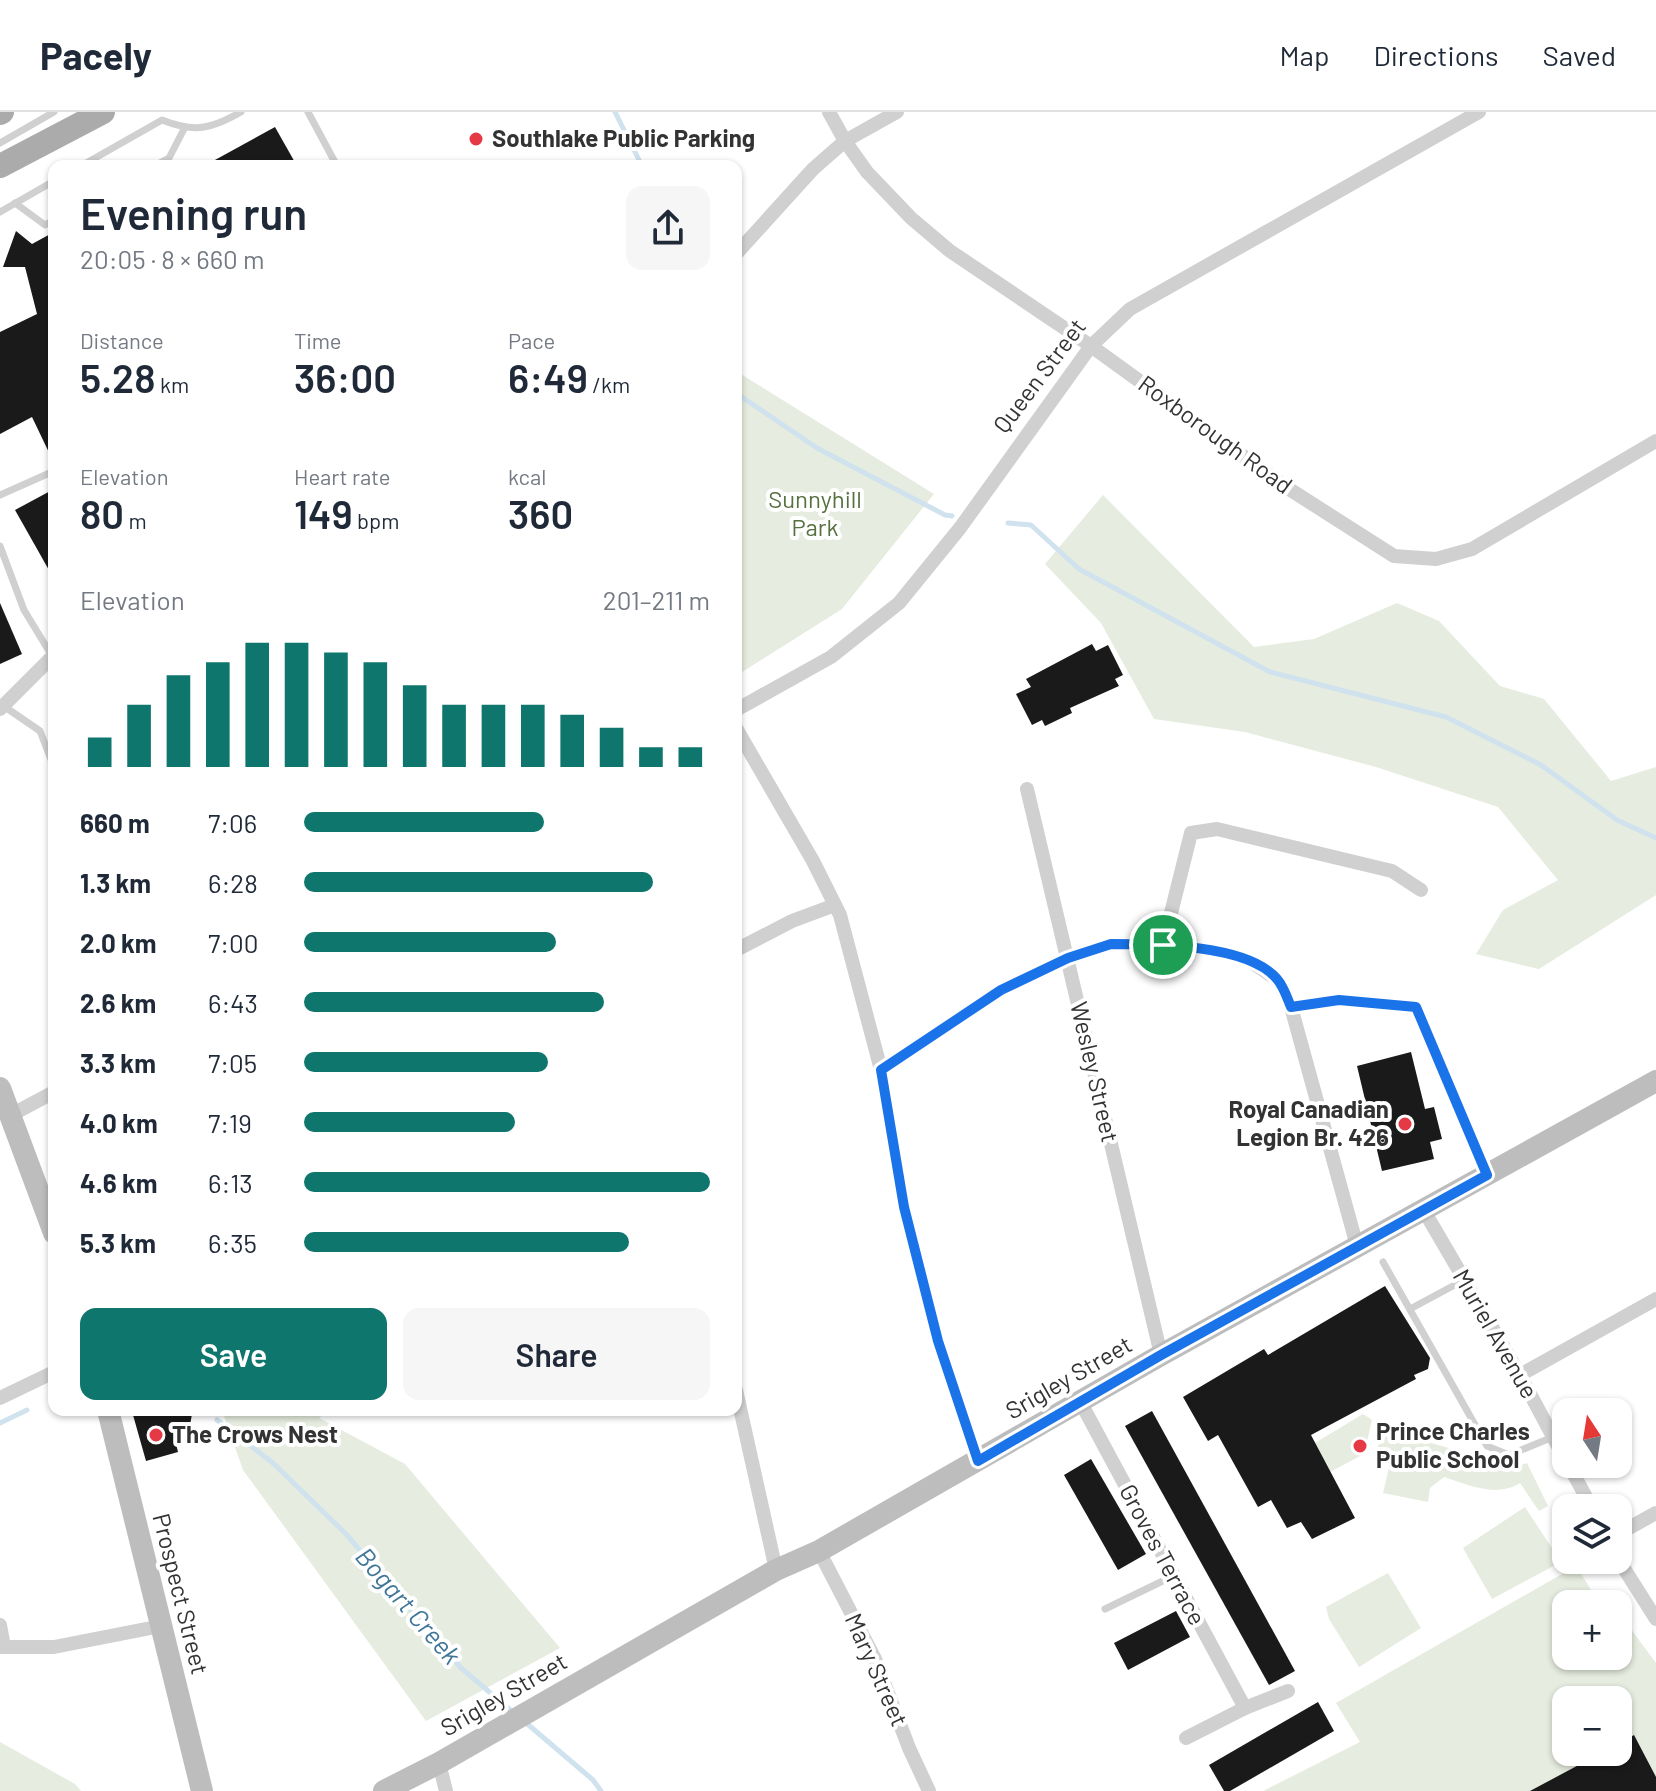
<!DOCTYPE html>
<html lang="en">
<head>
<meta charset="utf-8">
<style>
	body { margin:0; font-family:Barlow,sans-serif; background:#f6f6f7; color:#1f2937; height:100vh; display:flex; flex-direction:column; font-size:30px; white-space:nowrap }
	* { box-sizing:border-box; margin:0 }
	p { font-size:26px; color:#747a83 }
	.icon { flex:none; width:44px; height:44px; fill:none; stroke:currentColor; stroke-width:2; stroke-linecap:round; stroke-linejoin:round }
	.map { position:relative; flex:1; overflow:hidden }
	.details { position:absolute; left:48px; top:48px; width:694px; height:1256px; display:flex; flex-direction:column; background:#fff; border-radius:16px; box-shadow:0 2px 6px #0004 }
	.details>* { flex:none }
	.needle { width:52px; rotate:348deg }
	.tools { position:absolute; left:1552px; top:1286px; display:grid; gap:16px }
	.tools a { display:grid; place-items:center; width:80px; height:80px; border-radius:16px; background:#fff; box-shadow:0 2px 6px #0004; font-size:40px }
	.pin { position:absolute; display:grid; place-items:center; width:68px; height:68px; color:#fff; margin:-34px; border:4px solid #fff; border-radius:50%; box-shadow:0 2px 8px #0007 }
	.round { display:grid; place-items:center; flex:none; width:84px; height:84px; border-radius:16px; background:#f6f6f7 }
	.summary { display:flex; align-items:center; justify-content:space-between; height:136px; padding:0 32px }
	h1 { font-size:44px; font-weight:600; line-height:60px }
	.figures { display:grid; grid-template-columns:repeat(3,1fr); gap:12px; height:136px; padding:8px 32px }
	.figures div { display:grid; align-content:center }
	.figures b { font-size:40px; font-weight:600 }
	.figures small { font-size:22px; font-weight:400 }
	.figures p { font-size:22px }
	.chart { height:224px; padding:16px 32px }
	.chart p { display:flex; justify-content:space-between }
	.chart svg { width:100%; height:144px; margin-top:8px; stroke:#0f766e; stroke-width:6 }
	.button { display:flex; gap:16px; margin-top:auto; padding:16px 32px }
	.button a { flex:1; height:92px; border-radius:16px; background:#0f766e; color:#fff; font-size:32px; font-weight:600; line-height:92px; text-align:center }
	.button a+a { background:#f6f6f7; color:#1f2937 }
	ul { padding:0 32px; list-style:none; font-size:26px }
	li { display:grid; grid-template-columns:128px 96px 1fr; align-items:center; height:60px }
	li i { height:20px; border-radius:10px; background:#0f766e }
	header { display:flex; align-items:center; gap:48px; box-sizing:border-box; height:112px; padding:0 40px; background:#fff; border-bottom:2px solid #e0e1e3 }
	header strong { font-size:38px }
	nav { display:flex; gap:44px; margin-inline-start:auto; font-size:28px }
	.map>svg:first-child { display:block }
	.green { fill:#e6ecdf; fill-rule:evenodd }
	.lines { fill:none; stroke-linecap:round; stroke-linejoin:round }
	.stream { stroke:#cfe2ee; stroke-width:5 }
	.building { fill:#1a1a1a }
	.lane { stroke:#d0d0d0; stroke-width:7 }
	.street { stroke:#d0d0d0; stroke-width:14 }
	.secondary { stroke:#bdbdbd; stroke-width:22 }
	.primary { stroke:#ababab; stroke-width:24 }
	.route-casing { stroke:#fff; stroke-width:16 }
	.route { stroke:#1a73e8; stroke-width:10 }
	.poi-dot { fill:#e63946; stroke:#fff; stroke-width:3 }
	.labels { text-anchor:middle; stroke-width:8; stroke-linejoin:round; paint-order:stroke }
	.poi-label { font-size:24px; font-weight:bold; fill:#333; stroke:#fff; text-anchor:start }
	.street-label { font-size:24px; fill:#333; stroke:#fff }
	.park-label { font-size:24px; fill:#56703f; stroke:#fff }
	.water-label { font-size:26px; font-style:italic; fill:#3f7597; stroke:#fff }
</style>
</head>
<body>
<header>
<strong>Pacely</strong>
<nav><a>Map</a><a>Directions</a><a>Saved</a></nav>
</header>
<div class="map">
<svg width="1656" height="1679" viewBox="0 0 1656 1679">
	<rect width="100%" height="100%" fill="#fff"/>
	<!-- green -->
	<g class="green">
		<polygon points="736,259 934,382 842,497 742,560 736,548"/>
		<polygon points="1103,383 1254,535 1314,527 1397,491 1439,509 1500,574 1544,587 1611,669 1656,655 1656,783 1539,857 1476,842 1503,798 1558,768 1498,695 1376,655 1245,620 1154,607 1101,511 1045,452"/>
		<polygon points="222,1298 329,1298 319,1306 405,1352 560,1536 426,1609 243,1358"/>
		<polygon points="1363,1302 1372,1308 1364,1342 1330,1360 1315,1331"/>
		<path d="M1383,1317L1452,1337L1501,1359L1527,1351L1548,1394L1539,1399L1520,1371C1496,1386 1469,1373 1444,1365L1430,1376L1428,1390L1383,1381L1390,1351L1376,1341Z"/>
		<polygon points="1525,1395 1561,1450 1492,1487 1463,1436"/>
		<path d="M1576,1454L1600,1492H1566V1544H1618L1619,1501L1656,1551V1679H1263L1360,1630L1336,1591ZM1566,1588H1618V1640H1566Z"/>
		<polygon points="1388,1461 1421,1516 1359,1555 1329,1507 1326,1495"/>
		<polygon points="0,1630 75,1672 81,1679 0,1679"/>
	</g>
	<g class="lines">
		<!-- stream -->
		<g class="stream">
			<polyline points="615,0 641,52"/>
			<polyline points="736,281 817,336 945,403 952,404"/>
			<polyline points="1008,411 1031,413 1079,457 1270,560 1446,605 1541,653 1617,708 1656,726"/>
			<polyline points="217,1308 273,1351 346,1422 461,1556 514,1601"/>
			<polyline points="0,1311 27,1298"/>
			<polyline points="525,1610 593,1668 601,1679"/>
		</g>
	</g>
	<!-- building -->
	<g class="building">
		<polygon points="275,15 297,54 204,54"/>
		<polygon points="16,119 32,132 54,120 54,351 32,305 0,322 0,220 37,202 25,155 3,155"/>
		<polygon points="54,377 54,467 15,398"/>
		<polygon points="0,491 22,542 0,552"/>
		<polygon points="1092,532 1096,539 1108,533 1123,563 1115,567 1119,574 1070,596 1072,601 1045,614 1042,608 1032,613 1016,582 1031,575 1026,567"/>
		<polygon points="1411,940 1425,997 1434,995 1442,1027 1430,1030 1434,1047 1382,1059 1357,954"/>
		<polygon points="1385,1174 1430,1246 1428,1257 1414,1263 1416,1267 1311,1323 1355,1406 1312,1427 1301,1410 1287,1416 1271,1388 1258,1395 1218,1323 1208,1329 1183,1285 1264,1237 1268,1243"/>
		<polygon points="1152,1299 1295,1559 1269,1573 1125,1314"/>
		<polygon points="192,1302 189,1319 173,1319 178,1340 146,1349 133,1303"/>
		<polygon points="1091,1347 1146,1442 1118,1458 1064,1363"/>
		<polygon points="1176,1499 1190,1525 1128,1558 1114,1531"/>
		<polygon points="1318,1590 1334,1619 1230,1679 1224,1679 1209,1653"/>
		<polygon points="1634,1623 1656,1665 1656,1679 1530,1679 1603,1640 1618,1640 1618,1632"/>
	</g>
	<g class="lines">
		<!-- lane -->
		<g class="lane">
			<polyline points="308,0 337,54"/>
			<polyline points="0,31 54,0"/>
			<path d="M81,54L162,8C195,21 211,17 241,0"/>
			<polyline points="154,54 169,46 184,17"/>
			<polyline points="15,91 45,113 54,108"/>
			<polyline points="0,100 54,69"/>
			<polyline points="0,383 54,359"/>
			<polyline points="0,434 24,498 52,544"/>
			<polyline points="5,595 40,619 54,655"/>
			<polyline points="1383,1150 1487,1334 1509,1343 1553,1325"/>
			<polyline points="1410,1197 1464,1168"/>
			<polyline points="1105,1497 1173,1464"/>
		</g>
		<!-- street -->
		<g class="street">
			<polyline points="829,0 845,29 867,60 911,106 950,139 1091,234 1286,375 1394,444 1436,447 1472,437 1656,329"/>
			<polyline points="736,142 813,57 845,29 897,0"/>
			<polyline points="0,597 54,543"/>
			<polyline points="736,598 831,545 899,491 960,416 1091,234 1130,197 1479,0"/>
			<polyline points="736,616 813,749 840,803 881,958 904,1095 938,1229 978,1349"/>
			<polyline points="1027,677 1161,1243"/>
			<polyline points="1163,833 1191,721 1217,717 1392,759 1421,778"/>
			<polyline points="736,838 792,809 835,793"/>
			<polyline points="1291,895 1339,888 1416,895 1487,1063"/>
			<polyline points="881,958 1001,878 1068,846 1111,832 1202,836 1247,847 1278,868 1291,895 1357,1134"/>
			<polyline points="11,1003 54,980"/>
			<polyline points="1423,1097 1520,1263 1566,1349"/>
			<polyline points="1520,1263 1656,1187"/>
			<polyline points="736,1278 776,1458"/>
			<polyline points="0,1286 54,1260"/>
			<polyline points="1081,1291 1245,1596"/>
			<polyline points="1568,1352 1592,1396"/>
			<polyline points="1618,1422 1656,1401"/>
			<polyline points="819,1439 875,1547 909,1636 929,1679"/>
			<polyline points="1618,1447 1656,1507"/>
			<polyline points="0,1513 4,1535"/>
			<polyline points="0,1535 54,1535 161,1514"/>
			<polyline points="1186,1626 1245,1596 1288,1579"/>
			<polyline points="439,1651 446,1679"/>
		</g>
		<!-- secondary -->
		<g class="secondary">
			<polyline points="0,976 54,1121"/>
			<polyline points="108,1298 202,1679"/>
			<polyline points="384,1679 439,1651 776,1458 819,1439 1161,1243 1656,969"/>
		</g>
		<!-- primary -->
		<g class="primary">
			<polyline points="0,1 2,0"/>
			<polyline points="0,54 103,0"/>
		</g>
	</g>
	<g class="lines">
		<!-- route casing -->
		<g class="route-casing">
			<path id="route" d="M1111,832C1154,832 1248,832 1277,867C1284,875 1287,886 1291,895L1339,888L1416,895L1487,1063L1161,1243L978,1349L938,1229L904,1095L881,958L1001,878L1068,846Z"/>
		</g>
		<!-- route -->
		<use href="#route" class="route"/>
	</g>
	<!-- markers -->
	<g class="poi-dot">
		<circle cx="476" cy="27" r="8"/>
		<circle cx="1405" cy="1012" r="8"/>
		<circle cx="156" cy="1323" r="8"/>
		<circle cx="1360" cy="1334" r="8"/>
	</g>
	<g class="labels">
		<!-- poi labels -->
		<g class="poi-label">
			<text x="492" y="35">Southlake Public Parking</text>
			<text x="1389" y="1006" text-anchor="end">Royal Canadian<tspan x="1389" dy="28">Legion Br. 426</tspan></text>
			<text x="1376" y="1328">Prince Charles<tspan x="1376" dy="28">Public School</tspan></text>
			<text x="172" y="1331">The Crows Nest</text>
		</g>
		<!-- street labels -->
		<g class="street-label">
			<text transform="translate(1040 264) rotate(-53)" y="8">Queen Street</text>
			<text transform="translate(1215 323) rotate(36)" y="8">Roxborough Road</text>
			<text transform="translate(1094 960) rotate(77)" y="8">Wesley Street</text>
			<text transform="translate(1495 1222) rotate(60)" y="8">Muriel Avenue</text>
			<text transform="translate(1069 1266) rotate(-30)" y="8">Srigley Street</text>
			<text transform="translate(1162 1443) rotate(62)" y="8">Groves Terrace</text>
			<text transform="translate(180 1482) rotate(76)" y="8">Prospect Street</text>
			<text transform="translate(876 1558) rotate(66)" y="8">Mary Street</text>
			<text transform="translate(504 1583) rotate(-30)" y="8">Srigley Street</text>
		</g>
		<!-- park labels -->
		<g class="park-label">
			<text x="815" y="396">Sunnyhill<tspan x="815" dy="28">Park</tspan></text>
		</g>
		<!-- water labels -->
		<g class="water-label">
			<text transform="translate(408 1494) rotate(49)" y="9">Bogart Creek</text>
		</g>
	</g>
</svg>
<div class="tools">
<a><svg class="needle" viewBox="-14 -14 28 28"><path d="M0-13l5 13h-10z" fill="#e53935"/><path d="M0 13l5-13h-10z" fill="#747a83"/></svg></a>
<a><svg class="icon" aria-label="layers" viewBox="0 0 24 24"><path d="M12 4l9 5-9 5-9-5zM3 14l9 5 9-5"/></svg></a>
<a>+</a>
<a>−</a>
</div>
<div class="pin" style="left:1163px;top:833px;background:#1e9e55"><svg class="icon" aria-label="arrive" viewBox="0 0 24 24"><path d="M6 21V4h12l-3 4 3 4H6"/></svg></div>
<section class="details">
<div class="summary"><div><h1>Evening run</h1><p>20:05 · 8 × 660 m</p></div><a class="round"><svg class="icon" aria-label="share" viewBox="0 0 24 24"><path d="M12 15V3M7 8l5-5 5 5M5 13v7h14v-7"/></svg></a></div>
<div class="figures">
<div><p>Distance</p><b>5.28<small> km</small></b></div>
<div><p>Time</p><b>36:00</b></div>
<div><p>Pace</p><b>6:49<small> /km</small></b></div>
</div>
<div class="figures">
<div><p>Elevation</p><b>80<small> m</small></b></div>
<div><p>Heart rate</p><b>149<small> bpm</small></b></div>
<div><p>kcal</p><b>360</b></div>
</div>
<div class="chart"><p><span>Elevation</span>201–211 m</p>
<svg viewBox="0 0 160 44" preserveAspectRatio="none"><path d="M5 44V35M15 44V25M25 44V16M35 44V12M45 44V6M55 44V6M65 44V9M75 44V12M85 44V19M95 44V25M105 44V25M115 44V25M125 44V28M135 44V32M145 44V38M155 44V38"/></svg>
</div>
<ul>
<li><b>660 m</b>7:06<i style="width:59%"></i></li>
<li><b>1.3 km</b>6:28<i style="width:86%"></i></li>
<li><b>2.0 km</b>7:00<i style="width:62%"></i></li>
<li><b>2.6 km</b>6:43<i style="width:74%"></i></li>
<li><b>3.3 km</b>7:05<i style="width:60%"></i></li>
<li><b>4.0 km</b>7:19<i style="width:52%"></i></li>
<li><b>4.6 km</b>6:13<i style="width:100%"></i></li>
<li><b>5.3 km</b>6:35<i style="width:80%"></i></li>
</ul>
<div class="button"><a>Save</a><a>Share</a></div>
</section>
</div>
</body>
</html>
